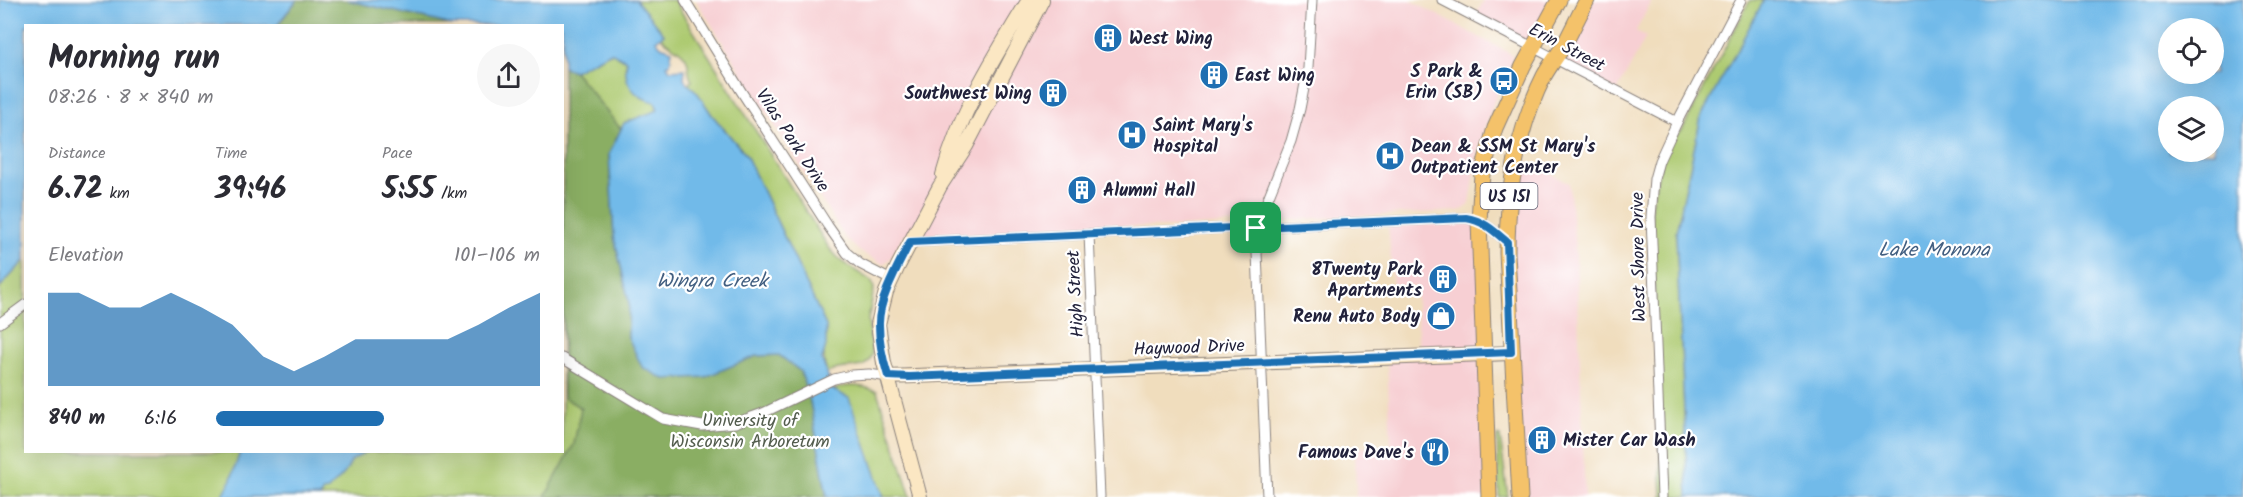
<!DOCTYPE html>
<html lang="en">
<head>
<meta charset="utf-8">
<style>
	body { margin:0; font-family:Kalam,sans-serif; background:#f7f7f7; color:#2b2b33; height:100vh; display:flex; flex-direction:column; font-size:22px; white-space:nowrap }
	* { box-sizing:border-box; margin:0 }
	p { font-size:20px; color:#7c7c81 }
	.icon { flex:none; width:33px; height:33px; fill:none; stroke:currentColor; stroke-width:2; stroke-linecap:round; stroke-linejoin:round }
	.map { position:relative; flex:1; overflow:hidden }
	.sheet { position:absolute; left:24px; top:24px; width:540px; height:429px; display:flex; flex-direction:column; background:#fff; border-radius:0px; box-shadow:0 6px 24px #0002 }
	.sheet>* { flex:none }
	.fabs { position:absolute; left:2158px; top:18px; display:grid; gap:12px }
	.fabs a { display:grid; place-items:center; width:66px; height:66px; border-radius:50%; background:#fff; box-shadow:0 6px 24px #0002; font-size:30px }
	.pin { position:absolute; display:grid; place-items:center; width:51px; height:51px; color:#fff; margin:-26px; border-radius:12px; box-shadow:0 3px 9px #0006 }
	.round { display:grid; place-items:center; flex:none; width:63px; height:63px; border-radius:32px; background:#f7f7f7 }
	.summary { display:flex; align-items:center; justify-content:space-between; height:102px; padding:0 24px }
	h1 { font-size:33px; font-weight:700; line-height:45px }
	.metrics { display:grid; grid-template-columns:repeat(3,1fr); gap:9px; height:102px; padding:6px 24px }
	.metrics div { display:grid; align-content:center }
	.metrics b { font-size:30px; font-weight:700 }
	.metrics small { font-size:16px; font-weight:400 }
	.metrics p { font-size:16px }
	.chart { height:168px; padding:12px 24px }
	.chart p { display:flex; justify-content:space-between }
	.chart svg { width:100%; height:108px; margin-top:6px; fill:#1f6fb2; opacity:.7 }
	ul { padding:0 24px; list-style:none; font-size:20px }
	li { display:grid; grid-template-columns:96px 72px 1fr; align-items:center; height:45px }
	li i { height:15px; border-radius:8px; background:#1f6fb2 }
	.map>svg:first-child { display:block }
	.built { fill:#f7cfd3 }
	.green { fill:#adca71; stroke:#687656; stroke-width:1.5 }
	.forest { fill:#8aae63; stroke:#56684f; stroke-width:1.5 }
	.water { fill:#71bae9; stroke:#4a6e92; stroke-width:1.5; fill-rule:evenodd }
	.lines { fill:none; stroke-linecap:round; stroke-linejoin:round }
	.street-casing { stroke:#89807c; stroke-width:11 }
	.secondary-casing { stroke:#89807c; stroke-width:16 }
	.primary-casing { stroke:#89807c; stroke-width:17 }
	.street { stroke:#fff; stroke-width:9 }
	.secondary { stroke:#fbe7c3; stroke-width:14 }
	.primary { stroke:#f4c26a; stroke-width:15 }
	.route-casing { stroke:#fff; stroke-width:12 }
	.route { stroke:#1f6fb2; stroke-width:8 }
	.labels { text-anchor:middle; stroke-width:4.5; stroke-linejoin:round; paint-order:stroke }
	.shield { fill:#fff; stroke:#646476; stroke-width:1.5 }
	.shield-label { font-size:16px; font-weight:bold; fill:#22223b }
	.poi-label { font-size:18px; font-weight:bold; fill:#22223b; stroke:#fff; text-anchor:start }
	.street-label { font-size:18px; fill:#22223b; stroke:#fff }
	.park-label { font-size:18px; fill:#535d4e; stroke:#fff }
	.water-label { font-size:20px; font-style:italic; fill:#425f81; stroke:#fff }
</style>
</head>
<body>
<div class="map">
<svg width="2243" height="497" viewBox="0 0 2243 497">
	<rect width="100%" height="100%" fill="#fff"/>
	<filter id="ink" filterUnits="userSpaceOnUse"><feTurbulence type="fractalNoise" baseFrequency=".0167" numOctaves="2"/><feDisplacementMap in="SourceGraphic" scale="12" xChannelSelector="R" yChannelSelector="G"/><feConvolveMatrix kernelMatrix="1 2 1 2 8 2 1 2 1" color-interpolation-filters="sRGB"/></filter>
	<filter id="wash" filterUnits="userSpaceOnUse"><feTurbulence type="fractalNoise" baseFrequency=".008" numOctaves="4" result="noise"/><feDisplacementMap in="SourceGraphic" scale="24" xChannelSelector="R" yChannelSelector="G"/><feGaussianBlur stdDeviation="1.35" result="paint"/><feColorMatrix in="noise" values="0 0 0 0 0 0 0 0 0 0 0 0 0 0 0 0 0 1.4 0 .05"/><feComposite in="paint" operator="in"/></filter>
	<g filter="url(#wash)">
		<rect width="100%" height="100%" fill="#f0ddbd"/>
		<!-- built -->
		<g class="built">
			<polygon points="696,0 1410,0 1505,51 1512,55 1513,60 1494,101 1480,144 1470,203 1464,209 1458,211 1282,220 1255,213 1251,220 1244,223 1173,227 1075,226 1038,228 1023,233 946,236 904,234 891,258 883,264 859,251 844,236"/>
			<polygon points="1484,0 1559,0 1533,48 1475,17"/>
			<polygon points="1587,0 1652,0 1636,31 1646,37 1617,91 1554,59"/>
			<polygon points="1515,158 1526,161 1569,183 1576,257 1585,497 1520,497 1511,353"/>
			<polygon points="1479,221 1489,497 1356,497 1355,448 1391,446 1387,358 1419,357 1416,286 1393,287 1388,223"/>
		</g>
		<!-- green -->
		<g class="green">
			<path d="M636,0H674L829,248L842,262L867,278L872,282L874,289L868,320L872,354L869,361L863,366L838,369L827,373C821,357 826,343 826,326L746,155L712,115L697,92L688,84L692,81C687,74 690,66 686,58C680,47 667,46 661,36L664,34Z"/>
			<polygon points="1750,0 1764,0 1701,117 1676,233 1688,497 1662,497 1651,205 1665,146 1682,130"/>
			<path d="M612,52L627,61L625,69L655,102L658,111L624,123L810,401C836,388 848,380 877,391L911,497H0V287L25,260L26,452H562L563,67L574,71Z"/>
			<polygon points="1497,436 1500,436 1508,497 1499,497"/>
		</g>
		<!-- forest -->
		<g class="forest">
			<polygon points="297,0 347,0 452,25 277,26"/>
			<polygon points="563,67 574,71 621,129 609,154 614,236 629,302 628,337 705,377 756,356 779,355 800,371 804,381 810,401 827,497 545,497 574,444 581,408 563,397"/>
		</g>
		<!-- water -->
		<g class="water">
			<polygon points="0,0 297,0 277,25 26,26 25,260 0,287"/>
			<path d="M347,0H636L664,34L656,40L661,46L672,50L670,64L667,65L670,70L685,69L684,78L688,84L697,92L712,115L746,155L826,326V345L822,360L833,390L849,398L884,497H827L810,401L804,381L800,371L779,355L756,356L705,377L664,379L642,367L628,337L629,302L614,236L609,154L624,123L658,110L655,102C634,98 622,82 627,61L611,52L574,71L563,67L562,26L452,25Z"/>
			<path d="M1764,0H2243V497H1688L1676,233L1701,117ZM2214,28V74H2169V28ZM2214,106V152H2169V106Z"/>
			<path d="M240,452H366L351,461C346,475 338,479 328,490L323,491L320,497H222L230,482Z"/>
		</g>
	</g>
	<g filter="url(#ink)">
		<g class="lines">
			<!-- street casing -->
			<g class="street-casing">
				<g id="street">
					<polyline points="685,0 741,91 828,226 847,253 860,264 891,280"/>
					<polyline points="1442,0 1677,122"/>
					<polyline points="1089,234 1100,497"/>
					<path d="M910,242L1465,218C1484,221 1493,230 1507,242"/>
					<polyline points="0,323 26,304"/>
					<polyline points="562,358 663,419 702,426 735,423 763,413 834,379 851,375 869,374 888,377"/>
					<polyline points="1267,497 1256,228 1291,141 1300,109 1308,68 1312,0"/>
					<polyline points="1662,497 1651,217 1654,179 1659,161 1677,122 1741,0"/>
				</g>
			</g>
			<!-- secondary casing -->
			<g class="secondary-casing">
				<g id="secondary">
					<path d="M943,175C960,111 995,56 1029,0"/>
					<polyline points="888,377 1511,353"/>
					<polyline points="920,497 884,363 878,324 886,292 898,266 940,186 966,146 1042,0"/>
				</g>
			</g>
			<!-- primary casing -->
			<g class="primary-casing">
				<g id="primary">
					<polyline points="1489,497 1479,221 1482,174 1495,128 1523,66 1559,0"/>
					<path d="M1520,497L1507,253C1507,191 1516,132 1544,76C1550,65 1558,55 1564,45C1572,30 1579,15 1587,0"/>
				</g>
			</g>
			<!-- street -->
			<use href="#street" class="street"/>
			<!-- secondary -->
			<use href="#secondary" class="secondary"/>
			<!-- primary -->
			<use href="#primary" class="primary"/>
		</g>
	</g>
	<g class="lines" filter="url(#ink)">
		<!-- route casing -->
		<g class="route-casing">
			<path id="route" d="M1466,218C1484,221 1493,230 1507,242L1511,352L909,377L888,376C883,360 879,342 879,325C878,300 899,264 910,242Z"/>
		</g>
		<!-- route -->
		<use href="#route" class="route"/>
	</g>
	<!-- icons -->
	<defs>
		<g id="building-disc" transform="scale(1.5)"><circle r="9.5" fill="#1f6fb2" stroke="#fff"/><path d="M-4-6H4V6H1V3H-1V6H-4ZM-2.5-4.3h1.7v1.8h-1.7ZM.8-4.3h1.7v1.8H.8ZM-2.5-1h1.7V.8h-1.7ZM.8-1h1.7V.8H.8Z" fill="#fff"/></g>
		<g id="bus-disc" transform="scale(1.5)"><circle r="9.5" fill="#1f6fb2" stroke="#fff"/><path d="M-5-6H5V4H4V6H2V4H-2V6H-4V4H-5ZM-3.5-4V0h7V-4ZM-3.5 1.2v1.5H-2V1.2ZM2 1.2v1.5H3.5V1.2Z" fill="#fff"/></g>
		<g id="hospital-disc" transform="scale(1.5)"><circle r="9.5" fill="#1f6fb2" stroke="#fff"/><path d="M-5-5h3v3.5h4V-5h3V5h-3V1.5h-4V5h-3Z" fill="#fff"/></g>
		<g id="shop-disc" transform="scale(1.5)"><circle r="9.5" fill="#1f6fb2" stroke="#fff"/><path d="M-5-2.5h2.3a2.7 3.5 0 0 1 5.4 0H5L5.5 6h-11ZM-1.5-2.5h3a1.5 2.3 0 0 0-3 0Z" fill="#fff"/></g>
		<g id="restaurant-disc" transform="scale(1.5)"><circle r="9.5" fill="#1f6fb2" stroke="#fff"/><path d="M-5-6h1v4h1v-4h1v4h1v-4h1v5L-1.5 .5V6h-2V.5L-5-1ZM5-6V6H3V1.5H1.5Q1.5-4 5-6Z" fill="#fff"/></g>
	</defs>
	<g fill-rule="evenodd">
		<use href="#building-disc" x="1108" y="38"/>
		<use href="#building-disc" x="1214" y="75"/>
		<use href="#bus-disc" x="1504" y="81"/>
		<use href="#building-disc" x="1053" y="93"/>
		<use href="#hospital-disc" x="1132" y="135"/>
		<use href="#hospital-disc" x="1390" y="156"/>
		<use href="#building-disc" x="1082" y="190"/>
		<use href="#building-disc" x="1443" y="279"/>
		<use href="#shop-disc" x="1441" y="316"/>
		<use href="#building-disc" x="1542" y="440"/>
		<use href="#restaurant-disc" x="1435" y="452"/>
	</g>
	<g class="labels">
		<!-- shield labels -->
		<rect class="shield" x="1480.5" y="183" width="57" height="26" rx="4.5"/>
		<g class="shield-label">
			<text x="1509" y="202">US 151</text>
		</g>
		<!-- poi labels -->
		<g class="poi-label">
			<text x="1129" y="44">West Wing</text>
			<text x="1483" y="77" text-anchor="end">S Park &amp;<tspan x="1483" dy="21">Erin (SB)</tspan></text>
			<text x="1235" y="81">East Wing</text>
			<text x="1032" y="99" text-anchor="end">Southwest Wing</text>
			<text x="1153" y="131">Saint Mary's<tspan x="1153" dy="21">Hospital</tspan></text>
			<text x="1411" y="152">Dean &amp; SSM St Mary's<tspan x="1411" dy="21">Outpatient Center</tspan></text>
			<text x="1103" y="196">Alumni Hall</text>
			<text x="1422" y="275" text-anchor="end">8Twenty Park<tspan x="1422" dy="21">Apartments</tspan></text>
			<text x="1420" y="322" text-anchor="end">Renu Auto Body</text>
			<text x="1563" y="446">Mister Car Wash</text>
			<text x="1414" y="458" text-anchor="end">Famous Dave's</text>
		</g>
		<!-- street labels -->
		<g class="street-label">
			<text transform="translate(1567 47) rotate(28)" y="6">Erin Street</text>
			<text transform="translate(793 140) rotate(57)" y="6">Vilas Park Drive</text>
			<text transform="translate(1638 257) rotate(-91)" y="6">West Shore Drive</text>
			<text transform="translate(1075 294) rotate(-93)" y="6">High Street</text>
			<text transform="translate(1189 347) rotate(-2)" y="6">Haywood Drive</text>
		</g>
		<!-- park labels -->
		<g class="park-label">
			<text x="750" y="426">University of<tspan x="750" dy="21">Wisconsin Arboretum</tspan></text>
		</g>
		<!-- water labels -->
		<g class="water-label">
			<text x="1934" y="256">Lake Monona</text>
			<text x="712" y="287">Wingra Creek</text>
		</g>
	</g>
</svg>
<div class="fabs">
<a><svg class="icon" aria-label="locate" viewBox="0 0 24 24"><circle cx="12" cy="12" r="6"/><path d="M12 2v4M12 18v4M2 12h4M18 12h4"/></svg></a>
<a><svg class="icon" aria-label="layers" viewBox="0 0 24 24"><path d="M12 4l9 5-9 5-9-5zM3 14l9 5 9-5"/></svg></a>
</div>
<div class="pin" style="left:1256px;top:228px;background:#1e9e55"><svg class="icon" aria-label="arrive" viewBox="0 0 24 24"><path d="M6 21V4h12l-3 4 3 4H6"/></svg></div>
<section class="sheet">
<div class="summary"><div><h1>Morning run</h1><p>08:26 · 8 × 840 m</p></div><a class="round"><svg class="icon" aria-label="share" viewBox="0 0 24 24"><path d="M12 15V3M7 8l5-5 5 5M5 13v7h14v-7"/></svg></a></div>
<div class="metrics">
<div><p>Distance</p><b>6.72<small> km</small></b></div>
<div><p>Time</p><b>39:46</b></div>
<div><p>Pace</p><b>5:55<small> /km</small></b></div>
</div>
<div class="chart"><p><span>Elevation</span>101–106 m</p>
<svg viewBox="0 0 160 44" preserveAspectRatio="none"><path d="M0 44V6L10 6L20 12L30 12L40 6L50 12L60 19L70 32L80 38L90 32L100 25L110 25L120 25L130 25L140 19L150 12L160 6V44z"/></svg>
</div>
<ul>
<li><b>840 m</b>6:16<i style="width:52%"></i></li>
</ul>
</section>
</div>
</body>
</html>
